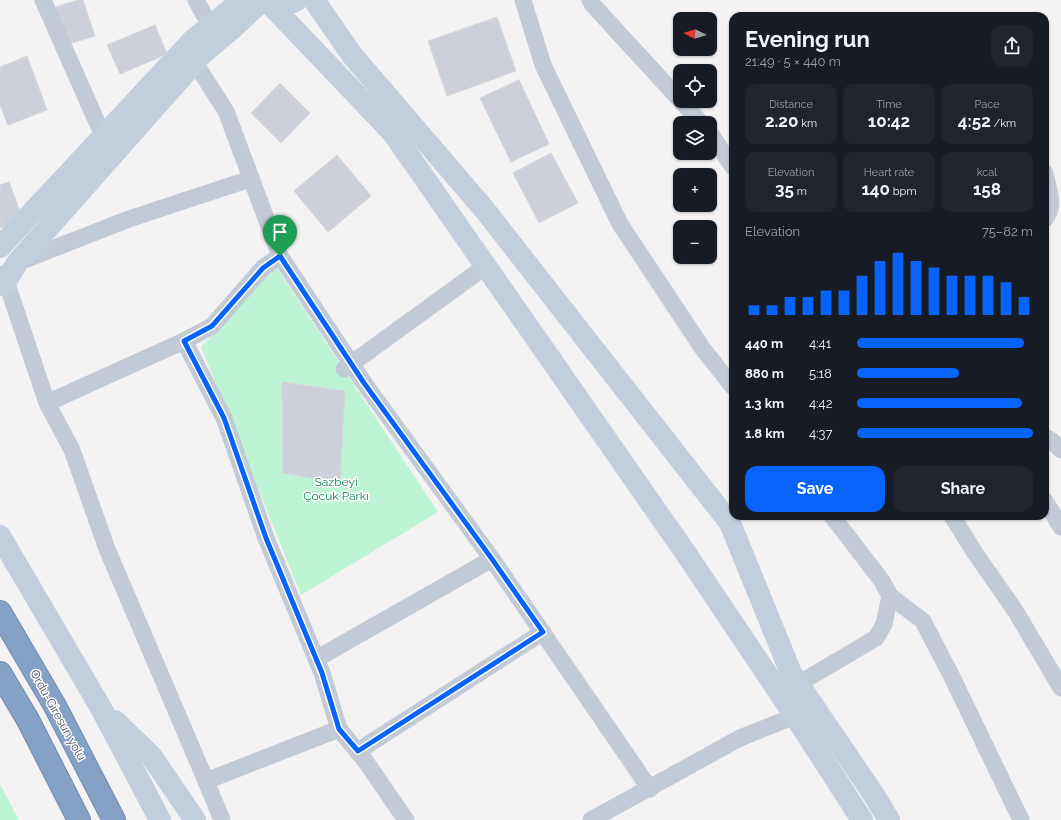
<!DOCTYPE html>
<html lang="en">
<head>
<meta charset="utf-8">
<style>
	body { margin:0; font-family:Raleway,sans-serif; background:#20242c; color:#f1f3f6; height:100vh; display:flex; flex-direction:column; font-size:15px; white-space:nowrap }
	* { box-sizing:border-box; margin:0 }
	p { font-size:13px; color:#9ea1a6 }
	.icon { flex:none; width:22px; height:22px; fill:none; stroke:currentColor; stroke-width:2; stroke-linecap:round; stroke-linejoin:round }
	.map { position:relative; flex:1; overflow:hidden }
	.panel { position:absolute; left:729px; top:12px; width:320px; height:508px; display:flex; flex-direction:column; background:#171b24; border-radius:12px; box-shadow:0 1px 3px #0004 }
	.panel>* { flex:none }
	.needle { width:26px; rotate:275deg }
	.controls { position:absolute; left:673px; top:12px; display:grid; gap:8px }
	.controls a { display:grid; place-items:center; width:44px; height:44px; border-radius:8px; background:#171b24; box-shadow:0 1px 3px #0004; font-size:20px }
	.pin { position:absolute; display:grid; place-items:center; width:34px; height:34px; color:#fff; margin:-41px -17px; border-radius:50% 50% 50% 0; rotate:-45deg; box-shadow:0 0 4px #0007 }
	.pin .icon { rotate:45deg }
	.round { display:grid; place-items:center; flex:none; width:42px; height:42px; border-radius:12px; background:#20242c }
	.overview { display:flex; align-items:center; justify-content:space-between; height:68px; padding:0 16px }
	h1 { font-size:22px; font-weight:700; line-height:30px }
	.metrics { display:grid; grid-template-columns:repeat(3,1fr); gap:6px; height:68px; padding:4px 16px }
	.metrics div { display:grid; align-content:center; border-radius:10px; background:#20242c; text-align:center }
	.metrics b { font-size:17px; font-weight:700 }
	.metrics small { font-size:11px; font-weight:400 }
	.metrics p { font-size:11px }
	.chart { height:112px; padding:8px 16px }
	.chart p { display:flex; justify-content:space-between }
	.chart svg { width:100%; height:72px; margin-top:4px; stroke:#0763f9; stroke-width:6 }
	.button { display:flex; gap:8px; margin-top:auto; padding:8px 16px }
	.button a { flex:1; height:46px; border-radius:12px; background:#0763f9; color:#fff; font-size:16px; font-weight:700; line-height:46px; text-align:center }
	.button a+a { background:#20242c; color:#f1f3f6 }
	ul { padding:0 16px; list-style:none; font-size:13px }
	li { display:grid; grid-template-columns:64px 48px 1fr; align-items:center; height:30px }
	li i { height:10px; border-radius:5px; background:#0763f9 }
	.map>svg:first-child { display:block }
	.green { fill:#bef4d6 }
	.building { fill:#cdd0d8; stroke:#d5d7de }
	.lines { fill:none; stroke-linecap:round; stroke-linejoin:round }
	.highway-casing { stroke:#708bb1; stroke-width:24 }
	.street { stroke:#c2cbd5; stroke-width:17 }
	.secondary { stroke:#c3cedc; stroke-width:22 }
	.highway { stroke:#85a1c5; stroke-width:22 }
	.route-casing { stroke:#fff; stroke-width:8 }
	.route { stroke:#0763f9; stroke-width:5 }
	.labels { text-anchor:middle; stroke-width:3; stroke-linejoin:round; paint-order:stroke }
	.park-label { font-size:12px; fill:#0e8752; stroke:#fff }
	.street-label { font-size:12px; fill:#475462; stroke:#fff }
</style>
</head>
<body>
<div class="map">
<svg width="1061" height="820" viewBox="0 0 1061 820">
	<rect width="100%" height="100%" fill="#f4f2f2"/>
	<!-- green -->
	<g class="green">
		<polygon points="276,267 438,512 301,595 201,347"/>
		<polygon points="0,784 19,820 0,820"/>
	</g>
	<!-- building -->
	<g class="building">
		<polygon points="78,0 83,0 95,36 69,44 56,7"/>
		<polygon points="497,17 516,71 447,96 428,41"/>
		<polygon points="155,25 167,54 120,74 107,45"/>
		<polygon points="27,56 47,110 8,125 0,105 0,67"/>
		<polygon points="519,80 549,144 511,162 480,98"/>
		<polygon points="280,83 310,113 281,143 251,113"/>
		<polygon points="551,153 578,203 539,223 513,173"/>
		<polygon points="337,155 371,196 328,232 294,191"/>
		<polygon points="9,182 23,219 0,228 0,185"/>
		<polygon points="282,382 345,391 340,483 283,473"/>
	</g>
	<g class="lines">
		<!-- highway casing -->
		<g class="highway-casing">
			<g id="highway">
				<polyline points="0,612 55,706 114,820"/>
				<polyline points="0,673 28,720 79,820"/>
			</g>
		</g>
		<!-- street -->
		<g class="street">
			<polyline points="43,0 103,136"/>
			<polyline points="196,0 210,26"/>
			<polyline points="523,0 543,65 620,224 703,349 733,387"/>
			<polyline points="590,0 592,4 680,100"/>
			<polyline points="195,63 226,111 280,256 364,383 492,559 650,789"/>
			<polyline points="681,101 701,123"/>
			<polyline points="710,133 733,167"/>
			<path d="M1045,173C1048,190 1056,205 1045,219"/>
			<polyline points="19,262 129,219 250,179"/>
			<polyline points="0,274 6,281 47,403 72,450 107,549 206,781"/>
			<polyline points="184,341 224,418 266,538 322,673 339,729 366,762 406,820"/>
			<polyline points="344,369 486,266"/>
			<polyline points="47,403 184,341 212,326 263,268 280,256"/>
			<polyline points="1045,437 1051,440 1061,450"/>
			<polyline points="1045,501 1061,527"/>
			<polyline points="832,516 882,581 890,596 923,621 952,677 1021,820"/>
			<polyline points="952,516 975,553 1016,612 1061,688"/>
			<polyline points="316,659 492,559"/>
			<polyline points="798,684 876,638 884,624 890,596"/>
			<polyline points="358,751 543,632"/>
			<polyline points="222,820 206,781 339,729"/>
			<polyline points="591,820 740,738 795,716"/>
		</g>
		<!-- secondary -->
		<g class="secondary">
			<path d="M266,0C276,7 286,6 297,0"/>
			<polyline points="314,0 352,55 484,209 730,523 791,673 874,795 889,820"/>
			<polyline points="268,2 393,133 687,555 795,716 862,820"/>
			<polyline points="0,247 193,40 230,10 240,0"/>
			<polyline points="0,285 6,281 17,263 203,53 235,26 263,0"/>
			<polyline points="0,536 101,708 160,820"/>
			<polyline points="115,721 152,757 195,820"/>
		</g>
		<!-- highway -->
		<use href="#highway" class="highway"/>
	</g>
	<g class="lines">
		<!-- route casing -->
		<g class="route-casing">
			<polygon id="route" points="280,256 364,383 492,559 543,632 358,751 339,729 322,673 266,538 224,418 184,341 212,326 263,268"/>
		</g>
		<!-- route -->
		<use href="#route" class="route"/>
	</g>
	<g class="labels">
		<!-- park labels -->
		<g class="park-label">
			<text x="336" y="486">Sazbeyi<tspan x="336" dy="14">Çocuk Parkı</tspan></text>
		</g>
		<!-- street labels -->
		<g class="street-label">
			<text transform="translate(58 715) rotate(61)" y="4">Ordu-Giresun yolu</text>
		</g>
	</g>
</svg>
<div class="controls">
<a><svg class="needle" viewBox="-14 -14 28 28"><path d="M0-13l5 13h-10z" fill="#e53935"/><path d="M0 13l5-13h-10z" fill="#9ea1a6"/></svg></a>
<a><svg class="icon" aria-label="locate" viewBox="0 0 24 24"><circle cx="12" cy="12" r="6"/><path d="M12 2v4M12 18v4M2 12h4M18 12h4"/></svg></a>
<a><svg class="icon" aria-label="layers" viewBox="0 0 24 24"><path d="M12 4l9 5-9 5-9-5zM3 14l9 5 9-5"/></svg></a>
<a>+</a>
<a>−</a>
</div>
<div class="pin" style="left:280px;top:256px;background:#1e9e55"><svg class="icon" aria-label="arrive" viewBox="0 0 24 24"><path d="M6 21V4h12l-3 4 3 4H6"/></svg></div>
<section class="panel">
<div class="overview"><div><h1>Evening run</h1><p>21:49 · 5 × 440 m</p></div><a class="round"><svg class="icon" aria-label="share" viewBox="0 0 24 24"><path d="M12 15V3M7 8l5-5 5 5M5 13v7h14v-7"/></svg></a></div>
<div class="metrics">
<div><p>Distance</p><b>2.20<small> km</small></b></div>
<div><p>Time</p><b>10:42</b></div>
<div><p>Pace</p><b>4:52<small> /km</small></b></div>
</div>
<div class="metrics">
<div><p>Elevation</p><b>35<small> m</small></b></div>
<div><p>Heart rate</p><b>140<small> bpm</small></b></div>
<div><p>kcal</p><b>158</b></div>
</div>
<div class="chart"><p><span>Elevation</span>75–82 m</p>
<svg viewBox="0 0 160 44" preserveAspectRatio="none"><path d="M5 44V38M15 44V38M25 44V33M35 44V33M45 44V29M55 44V29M65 44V20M75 44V11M85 44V6M95 44V11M105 44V15M115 44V20M125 44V20M135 44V20M145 44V24M155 44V33"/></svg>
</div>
<ul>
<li><b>440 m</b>4:41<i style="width:95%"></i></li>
<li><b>880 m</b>5:18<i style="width:58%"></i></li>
<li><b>1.3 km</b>4:42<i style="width:94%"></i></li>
<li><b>1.8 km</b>4:37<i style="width:100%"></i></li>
</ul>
<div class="button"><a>Save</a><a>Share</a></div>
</section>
</div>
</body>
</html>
